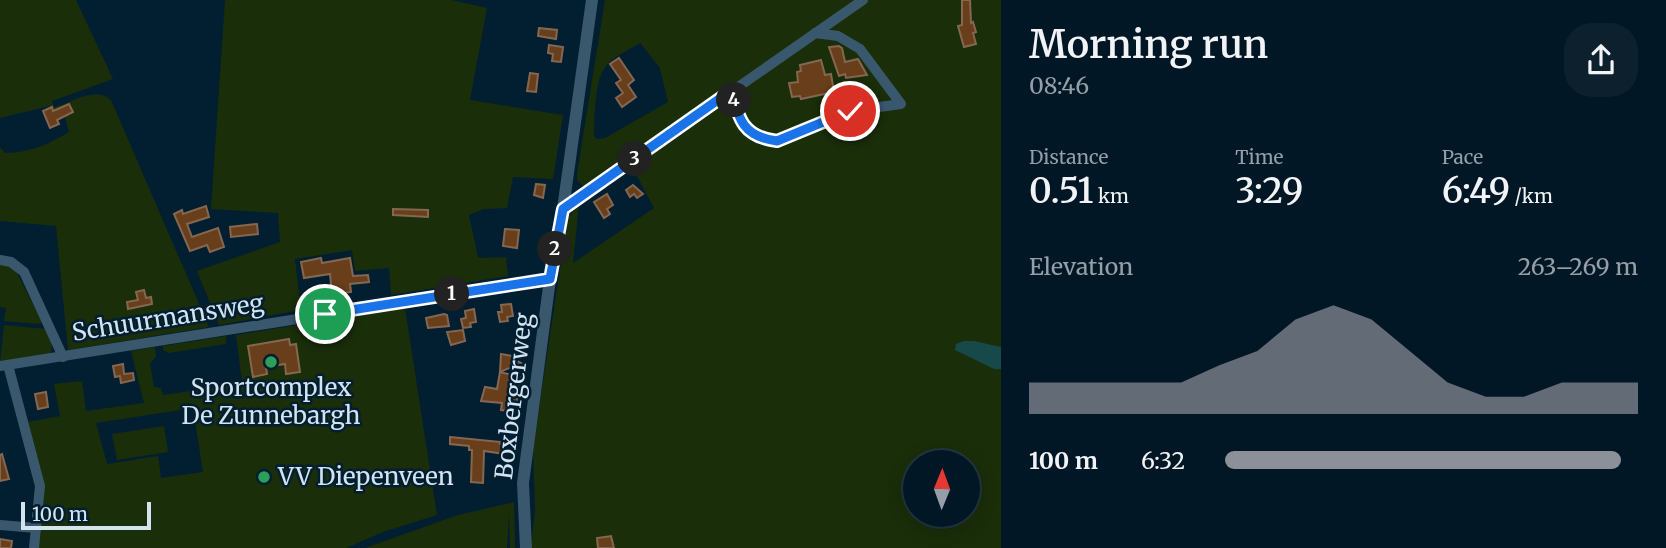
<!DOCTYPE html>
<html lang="en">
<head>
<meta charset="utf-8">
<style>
	body { margin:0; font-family:Merriweather,serif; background:#0c202d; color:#f1f3f6; height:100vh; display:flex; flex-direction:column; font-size:26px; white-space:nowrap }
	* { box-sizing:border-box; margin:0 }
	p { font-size:23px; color:#969fa7 }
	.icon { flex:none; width:38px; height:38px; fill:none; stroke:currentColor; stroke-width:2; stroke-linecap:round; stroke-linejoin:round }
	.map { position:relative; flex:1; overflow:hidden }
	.panel { display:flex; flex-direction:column; background:#021725; width:665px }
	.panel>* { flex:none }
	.needle { width:46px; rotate:1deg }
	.fabs { position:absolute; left:903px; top:450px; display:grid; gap:14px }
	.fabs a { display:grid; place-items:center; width:77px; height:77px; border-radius:50%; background:#021725; box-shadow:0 4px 18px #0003,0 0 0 2px #233642; font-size:35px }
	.scale { position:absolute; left:21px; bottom:18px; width:130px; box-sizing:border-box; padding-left:7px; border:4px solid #d3e3f0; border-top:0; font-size:19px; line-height:24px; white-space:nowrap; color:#d3e3f0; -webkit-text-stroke:5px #021f31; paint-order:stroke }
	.pin { position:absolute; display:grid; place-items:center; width:60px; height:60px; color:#fff; margin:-30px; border:4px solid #fff; border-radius:50%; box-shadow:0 2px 7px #0007 }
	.km { position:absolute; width:35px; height:35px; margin:-18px; border-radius:50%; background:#222; color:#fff; font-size:19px; line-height:35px; text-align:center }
	.round { display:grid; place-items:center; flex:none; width:74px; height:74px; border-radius:28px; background:#0c202d }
	.summary { display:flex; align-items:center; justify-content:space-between; height:119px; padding:0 28px }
	h1 { font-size:38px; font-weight:600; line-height:52px }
	.figures { display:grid; grid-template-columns:repeat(3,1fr); gap:10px; height:119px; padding:7px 28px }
	.figures div { display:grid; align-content:center }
	.figures b { font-size:35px; font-weight:600 }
	.figures small { font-size:19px; font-weight:400 }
	.figures p { font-size:19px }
	.chart { height:196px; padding:14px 28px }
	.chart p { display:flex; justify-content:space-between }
	.chart svg { width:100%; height:126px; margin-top:7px; fill:#8c9099; opacity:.7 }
	ul { padding:0 28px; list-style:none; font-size:23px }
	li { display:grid; grid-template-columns:112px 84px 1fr; align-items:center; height:52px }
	li i { height:18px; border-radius:9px; background:#8c9099 }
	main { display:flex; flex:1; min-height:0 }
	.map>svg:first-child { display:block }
	.green { fill:#1a2e0a; fill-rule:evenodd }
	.water { fill:#17484a }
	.building { fill:#693e1b; stroke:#846751; stroke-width:2 }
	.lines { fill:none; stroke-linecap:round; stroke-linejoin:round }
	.minor { stroke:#3a586d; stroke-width:10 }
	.tertiary { stroke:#3a586d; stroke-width:12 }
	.route-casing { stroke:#fff; stroke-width:14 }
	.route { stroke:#1a73e8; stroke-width:9 }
	.leisure-dot { fill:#2e9e5b; stroke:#021f31; stroke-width:2.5 }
	.labels { text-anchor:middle; stroke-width:5; stroke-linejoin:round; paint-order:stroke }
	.street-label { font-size:24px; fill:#d3e3f0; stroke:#021f31 }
	.poi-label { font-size:24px; fill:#d3e3f0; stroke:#021f31 }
</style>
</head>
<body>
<main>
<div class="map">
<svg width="1001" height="548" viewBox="0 0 1001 548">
	<rect width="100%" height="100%" fill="#021f31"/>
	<!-- green -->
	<g class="green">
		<path d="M0,0H76L113,79L52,101L54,107C72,103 95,85 111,100L209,327L68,350L56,226L0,221V147L5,153C28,153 50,144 69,132L65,117L71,115L68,107L57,111L50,106L0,118Z"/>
		<polygon points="225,0 452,0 487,8 470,100 563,115 553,179 513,177 507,208 484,209 469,215 478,257 482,258 506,257 508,276 391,295 389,268 355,271 352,250 295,259 301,310 219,325 197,271 280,242 278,213 211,209"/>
		<path d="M605,0H1001V548H531L535,510L533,447L568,217L579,204L573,263L654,208L632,167L689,127L681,118L583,186L577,180V174ZM640,43L660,68L668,102L605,138L597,139L594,136C594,119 595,82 604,69C611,57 629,50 640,43ZM915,462H968V514H915Z"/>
		<polygon points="0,264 14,267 42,322 38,324 4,321 6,308 0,307"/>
		<path d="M405,308L437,515L383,532L346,548H38L44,497L27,422L60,416L54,384L82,381L86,411L144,403L131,351L155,347L156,357L150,363L154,387L161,388L163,395L238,384L242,382L236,335ZM193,408L203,472L161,478L158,456L107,464L96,423Z"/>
		<polygon points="4,325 46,329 52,345 51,354 0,363"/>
		<polygon points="226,336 226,344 169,353 163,350 163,346"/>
		<polygon points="164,426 168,452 117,460 112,434"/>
		<polygon points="514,502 515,548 510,548 509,514 507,548 365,548 458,515"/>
	</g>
	<!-- water -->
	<polygon class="water" points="964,341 974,341 1001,347 1001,369 994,369 955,350 956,344"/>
	<!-- building -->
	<g class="building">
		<polygon points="962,0 970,0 971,23 973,22 976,32 973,33 976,44 964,47 958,26 962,25"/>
		<polygon points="539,28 557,30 556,39 538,36"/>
		<polygon points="549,45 563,47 561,62 552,61 553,54 548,53"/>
		<polygon points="839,46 842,48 845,62 858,59 867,75 846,78 845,74 839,76 829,47"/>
		<polygon points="619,58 634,80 628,85 636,97 622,107 616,98 623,93 616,83 621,80 610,64"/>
		<polygon points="821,60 825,75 831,74 834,92 801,99 800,96 792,97 789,83 798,82 797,72 801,71 800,65"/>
		<polygon points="530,73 538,74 536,92 527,91"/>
		<polygon points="69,104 73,112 57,120 59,124 50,128 43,111 52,107 53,111"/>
		<polygon points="536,184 545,185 543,198 534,195"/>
		<polygon points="633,185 643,194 637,198 634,194 630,197 626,190"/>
		<polygon points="607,194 613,205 607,209 610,214 604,218 594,202"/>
		<polygon points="206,206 209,217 187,224 192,237 218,228 224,247 210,252 207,245 190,251 174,214 182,210 183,214"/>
		<polygon points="393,209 428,210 428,217 393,215"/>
		<polygon points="257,224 258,234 231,237 230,227"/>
		<polygon points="505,229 519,230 517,248 503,246"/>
		<polygon points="321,258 322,263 350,258 353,276 368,275 369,282 350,284 351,292 332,295 330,274 304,278 301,262"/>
		<polygon points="144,290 146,298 151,297 152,304 128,309 127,302 138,300 136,292"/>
		<polygon points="511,304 513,316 507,317 508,321 500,322 498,312 502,312 501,305"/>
		<polygon points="474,309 476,322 470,323 471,327 463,328 461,319 466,318 465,311"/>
		<polygon points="444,314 447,315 449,326 428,328 426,318"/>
		<polygon points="463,330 465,341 451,345 447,332"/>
		<polygon points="289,339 290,345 296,344 300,372 286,374 285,364 266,367 267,374 253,377 248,346"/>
		<polygon points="501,354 518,357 517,361 521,363 500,372"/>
		<polygon points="123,364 124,374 133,373 134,380 121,383 120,376 115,377 113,366"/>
		<polygon points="500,372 520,377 516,409 512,409 511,411 501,410 502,403 481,401 485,387 497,389"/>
		<polygon points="46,392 48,407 38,409 35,394"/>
		<polygon points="450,437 501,442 500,444 506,445 505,454 484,451 483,483 471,482 472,450 469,450 469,446 450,444"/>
		<polygon points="2,454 9,479 0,481 0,455"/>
		<polygon points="611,536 614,548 598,548 597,538"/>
		<polygon points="0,539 12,541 11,548 0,548"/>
	</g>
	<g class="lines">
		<!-- minor -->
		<g class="minor">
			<polyline points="732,91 737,113 746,128 757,138 777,141 850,111 901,104 860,49 838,36 815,33"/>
			<polyline points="563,209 863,0"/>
			<polyline points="0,260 11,262 24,272 63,357"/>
			<polyline points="8,365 40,486 34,548"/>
			<polyline points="0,366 550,279"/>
			<polyline points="0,525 36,528"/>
		</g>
		<!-- tertiary -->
		<polyline class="tertiary" points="526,548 523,483 550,279 563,209 592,0"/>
	</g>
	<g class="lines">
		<!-- route casing -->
		<g class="route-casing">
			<path id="route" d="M325,314L550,279L563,209L732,90C738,120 744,137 777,141L850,111"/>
		</g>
		<!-- route -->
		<use href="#route" class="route"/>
	</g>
	<!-- markers -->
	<g class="leisure-dot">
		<circle cx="271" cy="362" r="7"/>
		<circle cx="264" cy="477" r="7"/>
	</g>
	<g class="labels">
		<!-- street labels -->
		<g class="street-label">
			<text transform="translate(168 318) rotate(-9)" y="8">Schuurmansweg</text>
			<text transform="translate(514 396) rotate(-83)" y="8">Boxbergerweg</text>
		</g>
		<!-- poi labels -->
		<g class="poi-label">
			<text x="271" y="396">Sportcomplex<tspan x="271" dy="28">De Zunnebargh</tspan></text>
			<text x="278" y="485" text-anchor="start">VV Diepenveen</text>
		</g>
	</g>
</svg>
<div class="fabs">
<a><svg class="needle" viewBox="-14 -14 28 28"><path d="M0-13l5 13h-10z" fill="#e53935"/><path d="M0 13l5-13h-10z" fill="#969fa7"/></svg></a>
</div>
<div class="scale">100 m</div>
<div class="pin" style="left:325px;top:314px;background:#1e9e55"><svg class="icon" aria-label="arrive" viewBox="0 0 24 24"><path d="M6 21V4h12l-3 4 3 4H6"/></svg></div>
<div class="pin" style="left:850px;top:111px;background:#d93025"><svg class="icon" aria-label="check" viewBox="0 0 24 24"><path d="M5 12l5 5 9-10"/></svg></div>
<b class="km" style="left:452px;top:294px">1</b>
<b class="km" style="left:555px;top:249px">2</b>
<b class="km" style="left:635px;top:159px">3</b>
<b class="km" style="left:734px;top:100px">4</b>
</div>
<section class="panel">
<div class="summary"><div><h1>Morning run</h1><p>08:46</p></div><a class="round"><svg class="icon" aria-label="share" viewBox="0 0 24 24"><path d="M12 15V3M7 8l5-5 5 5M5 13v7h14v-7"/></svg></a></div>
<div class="figures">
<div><p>Distance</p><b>0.51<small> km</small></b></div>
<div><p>Time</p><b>3:29</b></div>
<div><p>Pace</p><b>6:49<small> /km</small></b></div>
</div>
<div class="chart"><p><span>Elevation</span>263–269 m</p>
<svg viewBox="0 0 160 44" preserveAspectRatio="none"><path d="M0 44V33L10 33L20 33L30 33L40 33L50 27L60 22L70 11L80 6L90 11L100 22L110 33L120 38L130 38L140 33L150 33L160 33V44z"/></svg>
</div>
<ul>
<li><b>100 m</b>6:32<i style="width:96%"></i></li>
</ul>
</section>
</main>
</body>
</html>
